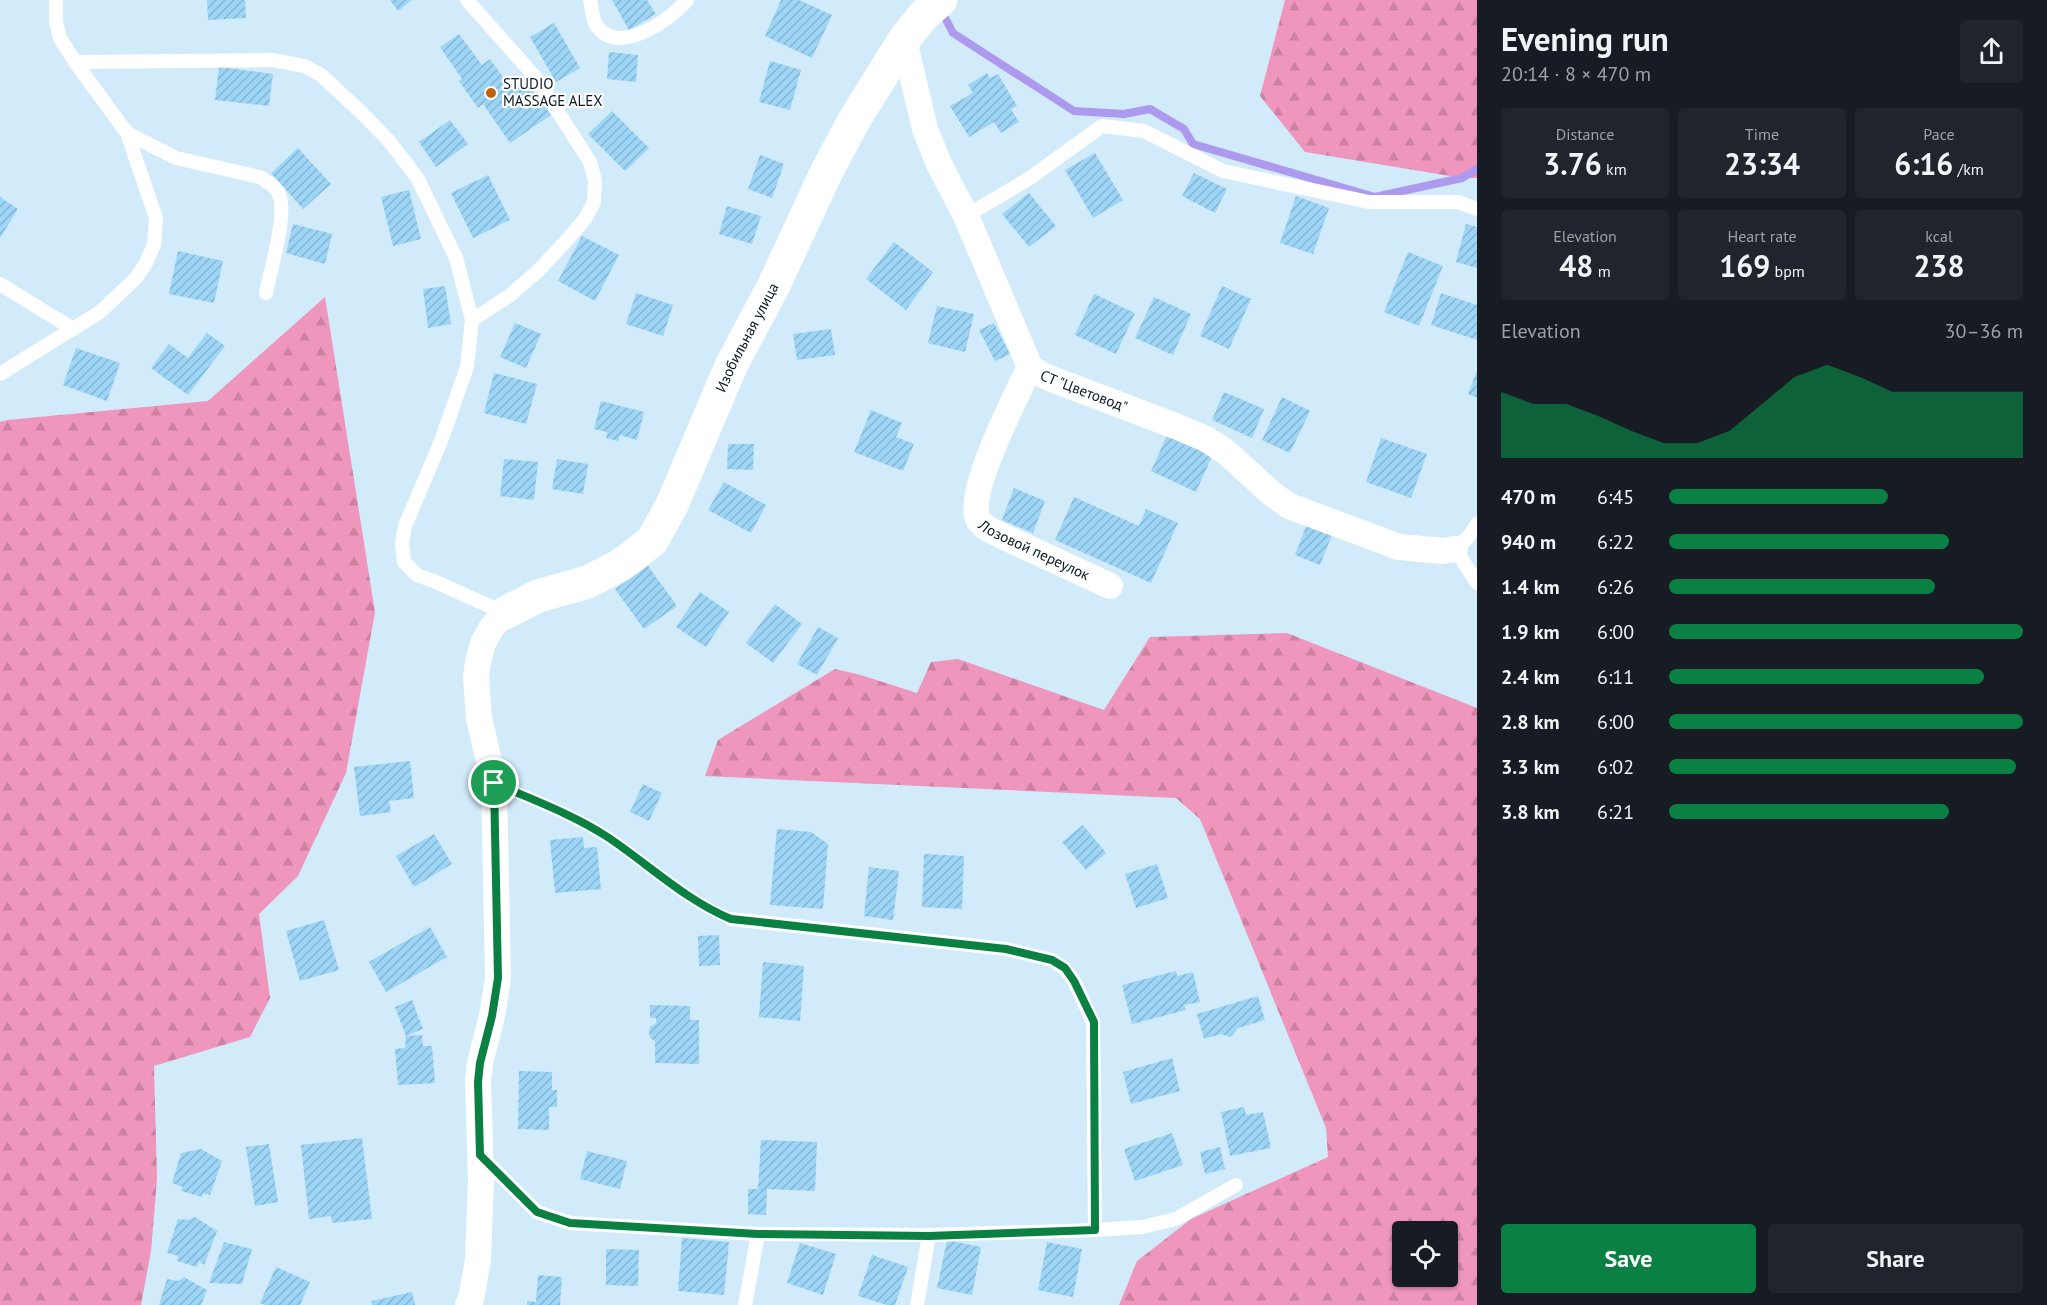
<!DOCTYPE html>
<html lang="en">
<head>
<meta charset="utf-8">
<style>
	body { margin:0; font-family:"PT Sans",sans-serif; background:#20242c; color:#f1f3f6; height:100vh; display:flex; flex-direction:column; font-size:22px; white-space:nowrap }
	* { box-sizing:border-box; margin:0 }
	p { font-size:20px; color:#9ea1a6 }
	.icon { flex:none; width:33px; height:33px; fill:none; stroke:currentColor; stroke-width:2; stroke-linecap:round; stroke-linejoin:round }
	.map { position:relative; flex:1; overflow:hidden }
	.panel { display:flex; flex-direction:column; background:#171b24; width:570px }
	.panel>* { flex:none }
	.controls { position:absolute; left:1392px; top:1221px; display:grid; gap:12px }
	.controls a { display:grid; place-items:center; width:66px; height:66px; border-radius:6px; background:#171b24; box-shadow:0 2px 4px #0004; font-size:30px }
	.pin { position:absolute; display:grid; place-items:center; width:51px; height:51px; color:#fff; margin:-26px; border:3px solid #fff; border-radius:50%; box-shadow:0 2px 6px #0007 }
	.round { display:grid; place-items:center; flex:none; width:63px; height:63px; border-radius:6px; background:#20242c }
	.headline { display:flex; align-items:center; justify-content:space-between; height:102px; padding:0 24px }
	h1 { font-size:33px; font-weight:600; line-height:45px }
	.figures { display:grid; grid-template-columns:repeat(3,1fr); gap:9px; height:102px; padding:6px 24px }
	.figures div { display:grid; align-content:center; border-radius:6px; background:#20242c; text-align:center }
	.figures b { font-size:30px; font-weight:600 }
	.figures small { font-size:16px; font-weight:400 }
	.figures p { font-size:16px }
	.chart { height:168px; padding:12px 24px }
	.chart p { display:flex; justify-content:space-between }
	.chart svg { width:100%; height:108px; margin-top:6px; fill:#0b8043; opacity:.7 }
	.button { display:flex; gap:12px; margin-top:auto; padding:12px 24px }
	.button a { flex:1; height:69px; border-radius:6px; background:#0b8043; color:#fff; font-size:24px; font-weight:600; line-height:69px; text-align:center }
	.button a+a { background:#20242c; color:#f1f3f6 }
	ul { padding:0 24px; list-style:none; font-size:20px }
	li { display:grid; grid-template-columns:96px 72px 1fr; align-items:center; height:45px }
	li i { height:15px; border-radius:8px; background:#0b8043 }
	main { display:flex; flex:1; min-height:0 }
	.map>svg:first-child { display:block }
	.forest { fill:url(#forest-firs); fill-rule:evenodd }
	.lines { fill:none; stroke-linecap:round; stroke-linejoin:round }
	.stream { stroke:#ad9aef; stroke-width:8 }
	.building { fill:url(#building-hatch) }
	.path { stroke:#7c929e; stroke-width:4; stroke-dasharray:4.5 3; stroke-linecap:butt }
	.service { stroke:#fff; stroke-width:14 }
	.minor { stroke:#fff; stroke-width:26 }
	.tertiary { stroke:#fff; stroke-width:33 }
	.route-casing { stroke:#fff; stroke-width:12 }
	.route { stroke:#0b8043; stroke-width:8 }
	.poi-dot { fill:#be6110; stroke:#fff; stroke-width:2 }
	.labels { text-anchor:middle; stroke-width:4.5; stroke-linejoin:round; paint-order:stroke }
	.poi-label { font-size:15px; fill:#091a22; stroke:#fff; text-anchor:start }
	.street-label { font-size:15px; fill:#091a22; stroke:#fff }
</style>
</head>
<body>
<main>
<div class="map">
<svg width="1477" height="1305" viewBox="0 0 1477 1305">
	<defs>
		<pattern id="forest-firs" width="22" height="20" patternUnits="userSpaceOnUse" patternTransform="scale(1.5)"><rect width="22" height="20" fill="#ef96bc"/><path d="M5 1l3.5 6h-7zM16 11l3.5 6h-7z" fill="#cc81a1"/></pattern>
		<pattern id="building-hatch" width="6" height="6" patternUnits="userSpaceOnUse" patternTransform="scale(1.5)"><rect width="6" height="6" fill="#9cd5f5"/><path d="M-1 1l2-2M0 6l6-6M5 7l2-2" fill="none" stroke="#85b6d2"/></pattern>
	</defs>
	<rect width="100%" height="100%" fill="#d2ebfa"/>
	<!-- forest -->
	<g class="forest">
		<polygon points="1285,0 1477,0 1477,178 1462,178 1305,152 1260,96"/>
		<polygon points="325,297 375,612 346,773 298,876 259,914 270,998 250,1037 154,1066 157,1179 151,1251 141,1305 0,1305 0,422 7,420 208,401"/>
		<path d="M1287,633L1477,708V1305H1119L1137,1261L1191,1219L1328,1157L1326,1128L1200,819L1176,798L705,776L718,740L835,669L861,675L917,693L931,662L958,659L1104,710L1150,637ZM1402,1232H1448V1276H1402Z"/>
	</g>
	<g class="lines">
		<!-- stream -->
		<polyline class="stream" points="940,8 953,33 1074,111 1124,114 1150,109 1184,129 1193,144 1375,197 1462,178 1477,169"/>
	</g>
	<!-- building -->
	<g class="building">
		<polygon points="207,0 245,0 246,18 208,20"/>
		<polygon points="390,0 412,0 398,11"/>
		<polygon points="612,0 647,0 656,14 629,30"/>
		<polygon points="781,0 799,0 832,15 812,58 765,36"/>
		<polygon points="554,23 580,68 556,82 530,37"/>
		<polygon points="459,34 482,65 490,59 509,86 523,76 551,115 510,143 483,104 478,108 459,81 462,79 440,47"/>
		<polygon points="609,52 638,55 636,82 607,79"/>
		<polygon points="770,61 801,70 790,110 759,102"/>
		<polygon points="219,67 273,74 269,106 215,100"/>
		<polygon points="987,73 990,78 998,74 1017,106 1011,109 1019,122 1001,133 994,122 969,137 950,106 973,93 968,85"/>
		<polygon points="612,111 649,148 625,171 588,134"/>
		<polygon points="450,120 468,144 436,167 419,142"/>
		<polygon points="298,148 331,184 303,209 271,173"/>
		<polygon points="1095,153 1123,200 1093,218 1065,170"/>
		<polygon points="760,155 784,164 772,198 748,189"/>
		<polygon points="1194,173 1227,189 1215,213 1182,196"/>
		<polygon points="488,175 510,220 473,238 451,193"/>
		<polygon points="409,190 421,239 393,246 381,197"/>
		<polygon points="1029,193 1056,226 1029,247 1002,214"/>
		<polygon points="1296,196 1329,208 1313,254 1280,243"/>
		<polygon points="0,197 18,209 0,238"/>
		<polygon points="727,206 761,216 752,244 719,234"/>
		<polygon points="293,224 332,234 325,264 286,253"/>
		<polygon points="1466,224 1477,227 1477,268 1456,262"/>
		<polygon points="582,236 619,255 595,301 558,281"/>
		<polygon points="894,242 933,272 906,310 866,279"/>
		<polygon points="178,251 223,261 214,303 169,294"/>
		<polygon points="1408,252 1443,266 1419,326 1384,312"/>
		<polygon points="445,286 451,324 428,328 423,289"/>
		<polygon points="1222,286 1251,299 1229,349 1200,336"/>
		<polygon points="636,293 673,305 663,336 626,324"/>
		<polygon points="1441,293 1477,305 1477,340 1431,325"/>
		<polygon points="1094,294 1135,313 1116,354 1075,335"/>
		<polygon points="1154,297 1191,314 1173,355 1135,338"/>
		<polygon points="937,306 974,314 965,352 928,343"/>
		<polygon points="515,323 541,334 526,368 500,357"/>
		<polygon points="994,323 1010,354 995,361 979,330"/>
		<polygon points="831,329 835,355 797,360 793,334"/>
		<polygon points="207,333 225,346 188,395 151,368 169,344 188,358"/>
		<polygon points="76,348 120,363 107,401 63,385"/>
		<polygon points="1477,371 1477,398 1468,394"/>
		<polygon points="494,373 537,384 526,424 484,413"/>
		<polygon points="1224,392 1264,409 1252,438 1212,420"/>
		<polygon points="1282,397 1310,411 1290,453 1262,440"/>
		<polygon points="601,401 644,412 637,440 620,435 618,441 606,438 607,432 594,429"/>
		<polygon points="871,410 902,423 896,437 914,444 903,471 854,452"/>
		<polygon points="1168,433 1213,454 1196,492 1151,471"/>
		<polygon points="1381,438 1427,454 1411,498 1366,482"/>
		<polygon points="728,444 754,444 753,470 727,469"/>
		<polygon points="504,459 538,462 534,500 500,496"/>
		<polygon points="557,459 588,464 583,494 552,489"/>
		<polygon points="724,482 766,505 751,533 708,510"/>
		<polygon points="1014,488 1045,501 1033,533 1002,520"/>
		<polygon points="1074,497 1139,526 1146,509 1178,523 1151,583 1055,540"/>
		<polygon points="1307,524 1332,535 1320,565 1295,555"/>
		<polygon points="648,566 677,606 644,629 615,589"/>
		<polygon points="700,592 729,612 706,647 676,627"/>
		<polygon points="775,604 802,624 773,663 746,643"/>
		<polygon points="818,627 838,638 817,675 797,664"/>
		<polygon points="410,761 414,798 389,801 391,812 360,816 354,767"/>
		<polygon points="643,784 662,793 649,821 630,812"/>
		<polygon points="1083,825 1106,853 1086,870 1062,842"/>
		<polygon points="777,829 811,832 828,844 823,909 770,905"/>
		<polygon points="434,834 452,864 414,887 396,856"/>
		<polygon points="583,837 584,848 597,847 601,889 555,893 550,840"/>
		<polygon points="924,854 964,856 962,909 922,907"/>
		<polygon points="1157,864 1168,898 1136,908 1125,874"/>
		<polygon points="869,867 899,871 893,920 864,916"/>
		<polygon points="324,920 339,970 300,981 286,931"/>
		<polygon points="430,927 447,957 386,992 369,962"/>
		<polygon points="719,935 720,965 699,966 698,936"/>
		<polygon points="763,962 804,966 800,1021 759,1017"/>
		<polygon points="1176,971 1177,976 1193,972 1200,1002 1184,1005 1186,1010 1132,1024 1122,985"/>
		<polygon points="1258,996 1265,1020 1238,1028 1232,1036 1229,1037 1221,1034 1204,1039 1197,1014"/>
		<polygon points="412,1000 423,1029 406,1036 395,1007"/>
		<polygon points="650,1005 690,1006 690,1020 699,1020 699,1064 655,1063 655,1041 650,1038 649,1032 650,1027 656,1023 656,1018 650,1018"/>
		<polygon points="422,1035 423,1046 432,1046 435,1083 398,1085 395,1049 405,1048 406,1036"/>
		<polygon points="1172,1058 1180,1091 1131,1104 1123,1072"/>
		<polygon points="519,1071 552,1072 552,1090 557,1090 557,1107 549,1107 549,1130 518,1129"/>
		<polygon points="1244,1107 1246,1115 1263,1112 1271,1148 1230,1156 1221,1112"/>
		<polygon points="1172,1133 1183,1165 1135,1181 1124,1149"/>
		<polygon points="362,1138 372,1219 332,1223 331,1216 309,1219 301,1145"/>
		<polygon points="761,1140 817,1142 815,1191 767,1189 766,1215 748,1214 748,1189 758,1189"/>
		<polygon points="269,1144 278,1202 255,1206 246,1147"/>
		<polygon points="1220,1147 1225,1169 1205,1174 1200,1152"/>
		<polygon points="201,1149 222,1161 210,1195 203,1193 202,1197 181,1191 183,1187 172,1183 181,1153"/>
		<polygon points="587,1151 627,1161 620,1189 580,1179"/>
		<polygon points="195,1217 217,1231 204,1265 199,1261 197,1267 177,1261 178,1256 167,1253 178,1219 188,1220"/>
		<polygon points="682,1238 729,1242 724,1295 678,1291"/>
		<polygon points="947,1240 981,1247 972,1295 937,1288"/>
		<polygon points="224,1242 252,1249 242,1284 209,1283"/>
		<polygon points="1047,1242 1082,1249 1073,1297 1038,1290"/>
		<polygon points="800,1243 836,1254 823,1295 787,1283"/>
		<polygon points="606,1249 639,1250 638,1286 606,1285"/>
		<polygon points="872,1255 908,1267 895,1305 887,1305 858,1296"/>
		<polygon points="276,1267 310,1282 300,1305 265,1305 260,1303"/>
		<polygon points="538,1275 562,1277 560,1305 527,1305 527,1301 536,1302"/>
		<polygon points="184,1277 207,1290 201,1305 159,1305 167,1279 178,1281"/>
		<polygon points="412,1292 415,1305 372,1305 372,1301"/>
	</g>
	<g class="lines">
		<!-- path -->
		<polyline class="path" points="521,795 604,835 714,912"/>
		<!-- service -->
		<g class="service">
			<polyline points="467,0 537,79 590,162 595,181 594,202 585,219 566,241 538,271 509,296 472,320"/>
			<path d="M590,0C592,7 592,17 595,23C614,59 670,21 687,0"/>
			<polyline points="75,62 272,60 304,66 321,75 363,114 389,141 418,179 456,258 472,320 467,367 441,441 405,526 402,543 404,562 417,575 436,582 505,613"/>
			<path d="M127,133L176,158L260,177C266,181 274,185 278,192C289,211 270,271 266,293"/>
			<polyline points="966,216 1030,178 1102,126 1144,131 1223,171 1369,202 1458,202 1477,209"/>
			<polyline points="0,284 73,329"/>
			<polyline points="0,374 100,312 135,279 145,265 154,245 156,218 127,133 75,62 60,38 56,22 56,0"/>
			<path d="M1477,524C1472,534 1465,542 1455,549L1477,583"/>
			<polyline points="482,1157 537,1212 570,1223 758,1234 929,1235 1095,1230 1093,1022 1074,981 1064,968 1052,960 1006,949 731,919"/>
			<polyline points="1095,1230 1142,1227 1176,1219 1236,1185"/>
			<polyline points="745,1305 758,1234"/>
			<polyline points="917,1305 929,1235"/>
		</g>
		<!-- minor -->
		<g class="minor">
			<path id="s1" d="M904,40L925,129L939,164L966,216L1030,367L1042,375L1054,380L1173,425L1206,439L1226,452L1271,493L1289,506L1399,547L1443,551L1455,549"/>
			<path id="s2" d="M1030,367C1017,394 966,493 978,519C982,527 992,531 1000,535L1110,586"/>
			<polyline points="468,1305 471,1299 478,1260 481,1181 478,1081 480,1063 492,1016 498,978 494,783 479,718 476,677 478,662 483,643 492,627 505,613"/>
		</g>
		<!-- tertiary -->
		<path class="tertiary" id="s3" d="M505,613L538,596L588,582L622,564L652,541L672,505L731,366L773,287L826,173L853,122L904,40L923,16L941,0"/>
	</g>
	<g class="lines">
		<!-- route casing -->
		<g class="route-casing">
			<path id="route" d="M494,783C531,799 572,814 606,836C647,863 685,900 731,919L1006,949L1052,960L1065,968L1074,981L1094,1022L1095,1230L929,1236L758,1234L570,1223L537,1212L480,1155L478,1082L480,1063L492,1016L498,978Z"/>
		</g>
		<!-- route -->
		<use href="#route" class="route"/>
	</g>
	<!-- markers -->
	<circle class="poi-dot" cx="491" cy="93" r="6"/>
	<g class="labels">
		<!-- poi labels -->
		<g class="poi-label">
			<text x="503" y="89">STUDIO<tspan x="503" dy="17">MASSAGE ALEX</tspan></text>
		</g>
		<!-- street labels -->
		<g class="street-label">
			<text dy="5" stroke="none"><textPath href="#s3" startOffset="390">Изобильная улица</textPath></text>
			<text dy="5" stroke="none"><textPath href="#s1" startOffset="411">СТ "Цветовод"</textPath></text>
			<text dy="5" stroke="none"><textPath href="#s2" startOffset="228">Лозовой переулок</textPath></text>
		</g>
	</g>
</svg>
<div class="controls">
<a><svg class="icon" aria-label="locate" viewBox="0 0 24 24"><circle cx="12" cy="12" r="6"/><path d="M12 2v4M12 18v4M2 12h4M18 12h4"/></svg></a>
</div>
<div class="pin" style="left:494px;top:783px;background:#1e9e55"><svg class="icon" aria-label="arrive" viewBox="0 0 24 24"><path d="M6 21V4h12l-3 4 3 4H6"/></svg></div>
</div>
<section class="panel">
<div class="headline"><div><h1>Evening run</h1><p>20:14 · 8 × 470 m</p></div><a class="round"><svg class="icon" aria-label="share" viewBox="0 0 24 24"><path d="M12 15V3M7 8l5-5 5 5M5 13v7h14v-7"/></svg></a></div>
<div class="figures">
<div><p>Distance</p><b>3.76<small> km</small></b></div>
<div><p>Time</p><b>23:34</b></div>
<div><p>Pace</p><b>6:16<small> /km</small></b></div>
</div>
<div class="figures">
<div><p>Elevation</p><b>48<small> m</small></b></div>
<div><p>Heart rate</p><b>169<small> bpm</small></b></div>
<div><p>kcal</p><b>238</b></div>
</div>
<div class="chart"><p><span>Elevation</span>30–36 m</p>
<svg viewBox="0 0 160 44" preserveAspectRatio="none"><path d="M0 44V17L10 22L20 22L30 27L40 33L50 38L60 38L70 33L80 22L90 11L100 6L110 11L120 17L130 17L140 17L150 17L160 17V44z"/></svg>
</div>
<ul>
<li><b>470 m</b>6:45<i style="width:62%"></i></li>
<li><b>940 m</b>6:22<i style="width:79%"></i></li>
<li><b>1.4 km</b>6:26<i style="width:75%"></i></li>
<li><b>1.9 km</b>6:00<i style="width:100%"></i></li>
<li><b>2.4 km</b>6:11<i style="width:89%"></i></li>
<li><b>2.8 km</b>6:00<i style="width:100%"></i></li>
<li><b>3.3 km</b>6:02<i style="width:98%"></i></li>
<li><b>3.8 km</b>6:21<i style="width:79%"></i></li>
</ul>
<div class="button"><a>Save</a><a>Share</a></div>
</section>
</main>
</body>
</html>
